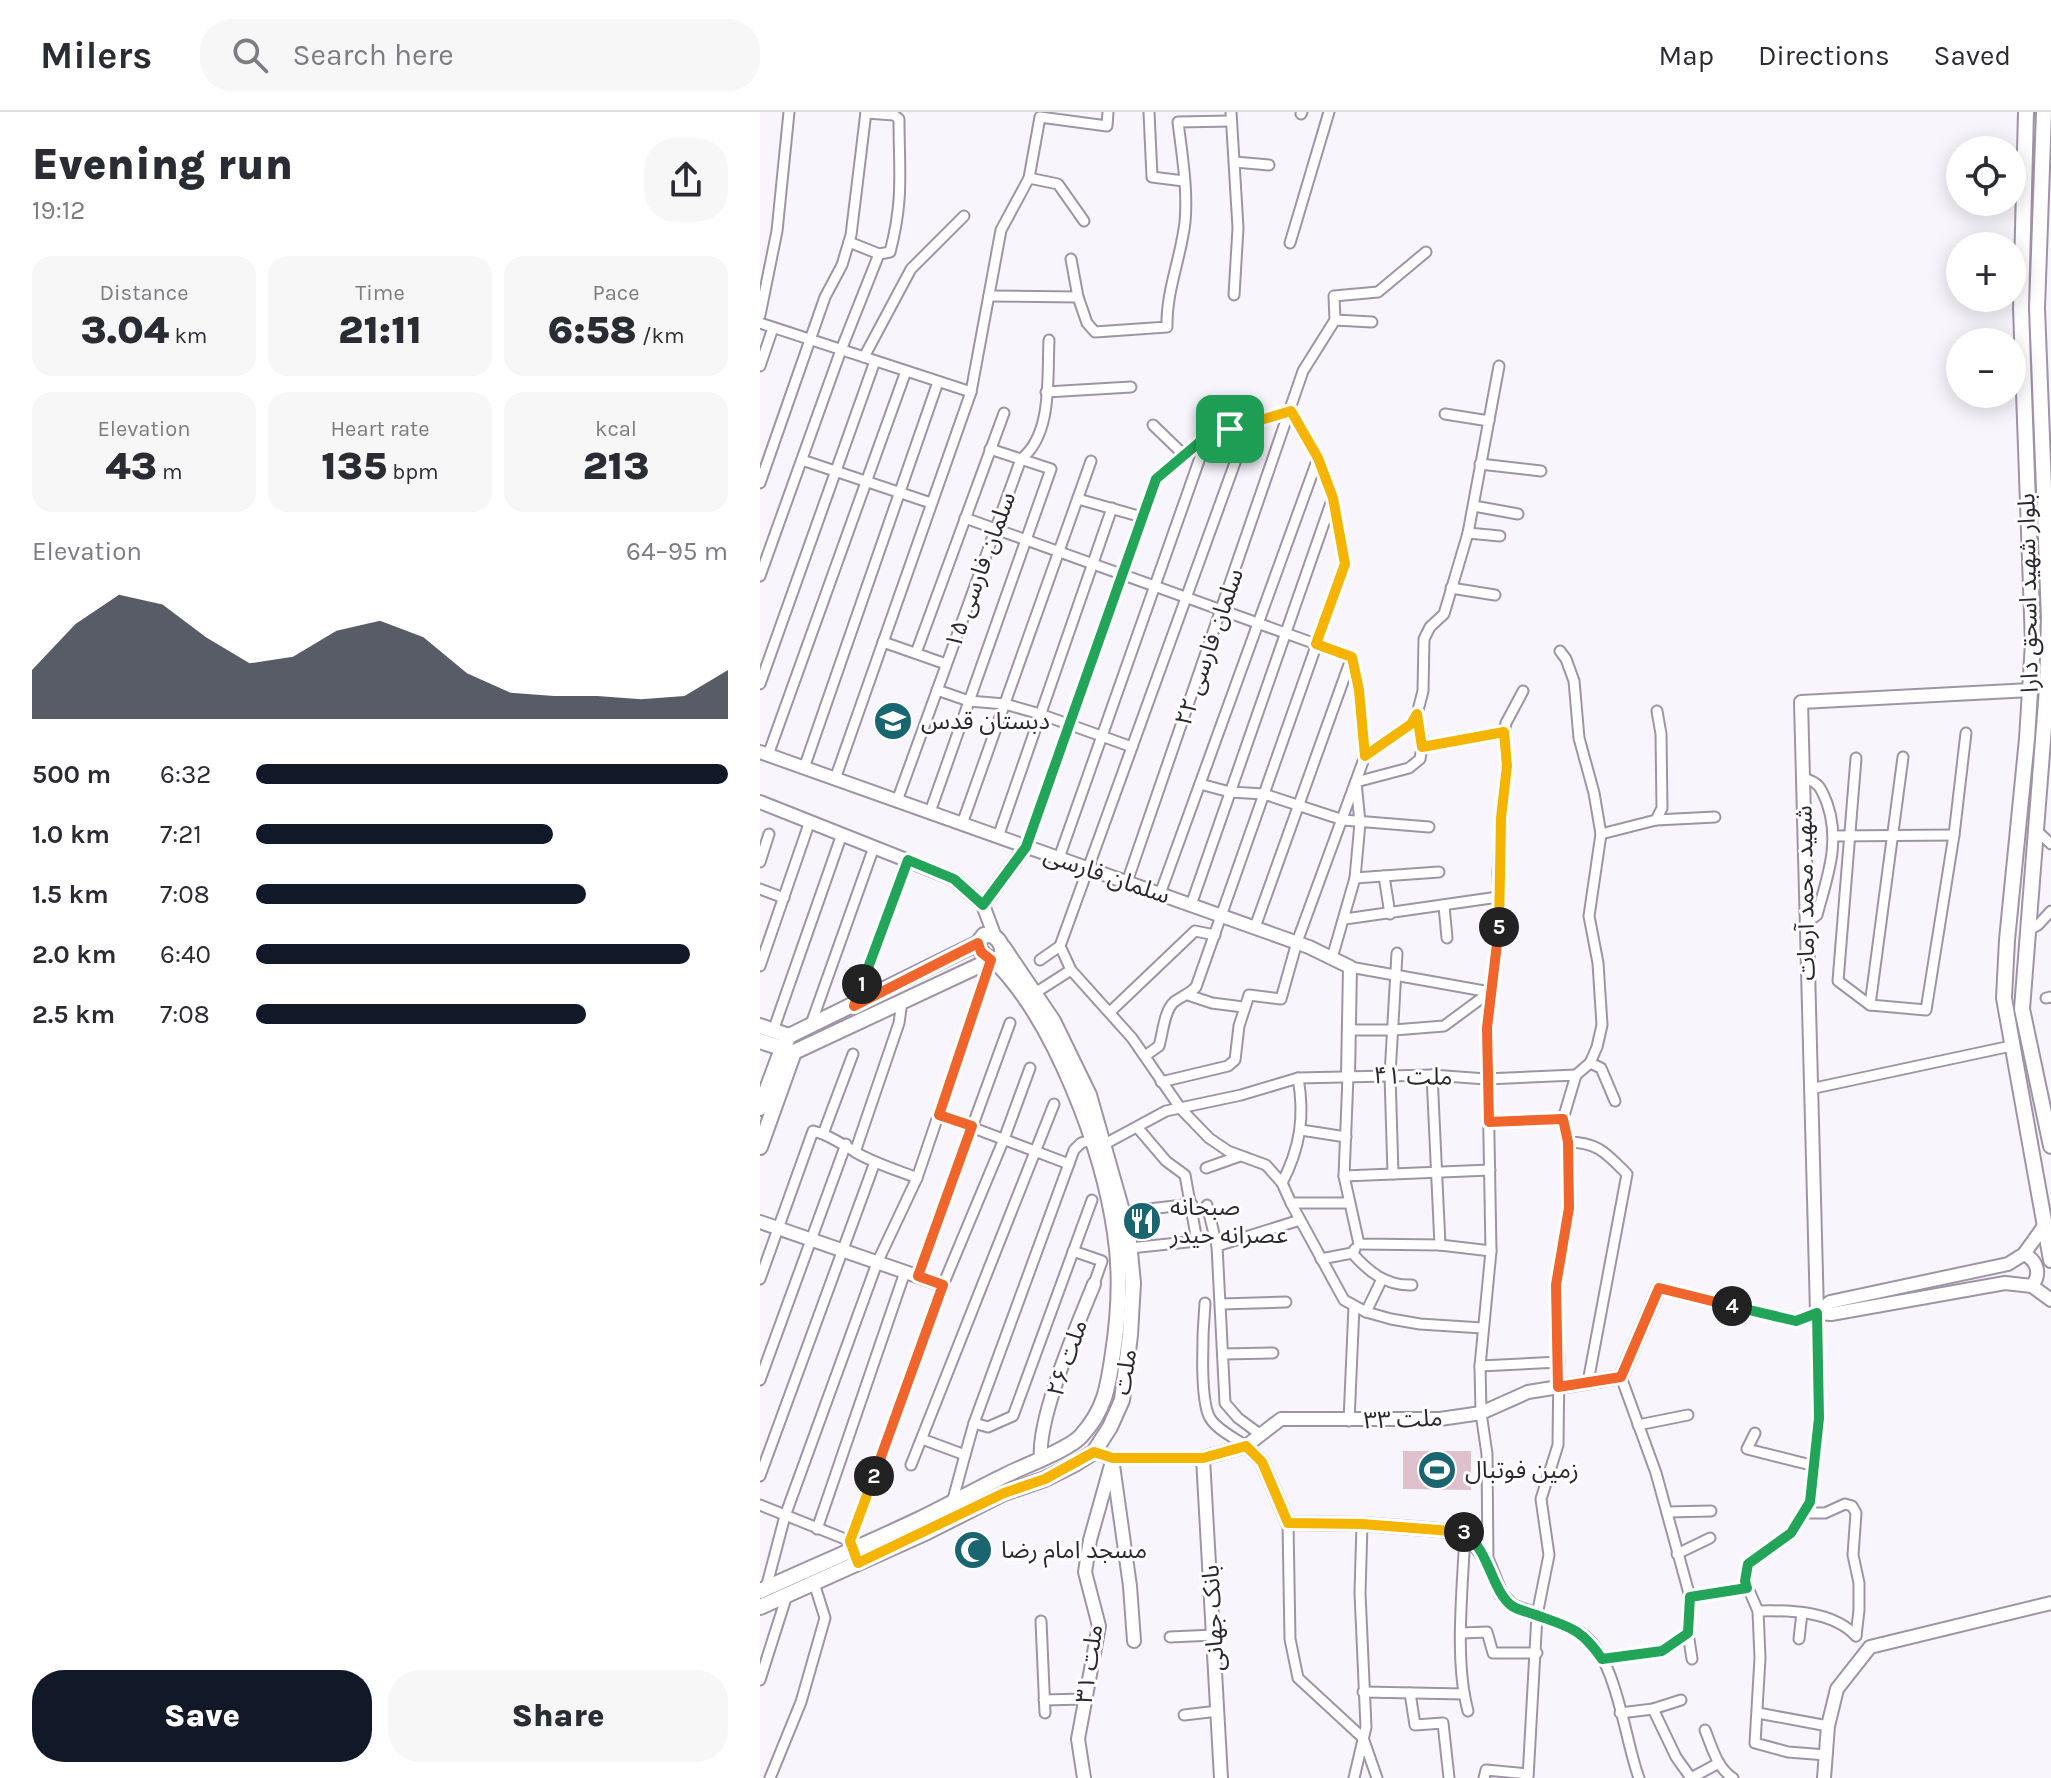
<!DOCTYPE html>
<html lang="en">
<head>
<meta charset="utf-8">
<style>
	body { margin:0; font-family:Karla,"Noto Sans Arabic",sans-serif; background:#f7f7f7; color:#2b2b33; height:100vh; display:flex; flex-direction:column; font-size:30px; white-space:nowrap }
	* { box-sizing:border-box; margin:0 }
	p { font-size:26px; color:#7c7c81 }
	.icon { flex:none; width:44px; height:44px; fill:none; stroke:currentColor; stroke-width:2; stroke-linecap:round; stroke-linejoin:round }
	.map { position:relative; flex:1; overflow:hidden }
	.details { display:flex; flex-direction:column; background:#fff; width:760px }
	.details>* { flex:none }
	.tools { position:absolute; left:1186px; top:24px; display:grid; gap:16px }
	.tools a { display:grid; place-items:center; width:80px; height:80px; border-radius:50%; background:#fff; box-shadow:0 4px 20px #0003; font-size:40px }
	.pin { position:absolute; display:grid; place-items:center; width:68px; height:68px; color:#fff; margin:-34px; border-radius:16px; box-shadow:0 4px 12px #0006 }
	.km { position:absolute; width:40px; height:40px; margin:-20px; border-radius:50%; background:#222; color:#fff; font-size:22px; line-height:40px; text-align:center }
	.round { display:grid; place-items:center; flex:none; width:84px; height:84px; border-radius:32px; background:#f7f7f7 }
	.overview { display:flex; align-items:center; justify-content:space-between; height:136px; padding:0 32px }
	h1 { font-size:44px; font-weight:800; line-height:60px }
	.figures { display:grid; grid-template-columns:repeat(3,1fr); gap:12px; height:136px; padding:8px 32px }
	.figures div { display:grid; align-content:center; border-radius:20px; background:#f7f7f7; text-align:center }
	.figures b { font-size:40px; font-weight:800 }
	.figures small { font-size:22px; font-weight:400 }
	.figures p { font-size:22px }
	.chart { height:224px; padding:16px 32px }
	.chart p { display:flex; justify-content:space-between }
	.chart svg { width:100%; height:144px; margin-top:8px; fill:#111827; opacity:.7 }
	.primary-button { display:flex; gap:16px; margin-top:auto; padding:16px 32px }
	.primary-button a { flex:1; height:92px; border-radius:32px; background:#111827; color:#fff; font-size:32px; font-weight:800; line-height:92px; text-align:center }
	.primary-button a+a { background:#f7f7f7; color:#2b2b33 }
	ul { padding:0 32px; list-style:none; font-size:26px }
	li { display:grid; grid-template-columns:128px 96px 1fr; align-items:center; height:60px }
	li i { height:20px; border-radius:10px; background:#111827 }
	header { display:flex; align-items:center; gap:48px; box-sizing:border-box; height:112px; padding:0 40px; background:#fff; border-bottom:2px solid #e1e1e2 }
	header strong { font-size:38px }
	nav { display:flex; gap:44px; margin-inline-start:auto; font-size:28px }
	.search { width:560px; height:72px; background:#f7f7f7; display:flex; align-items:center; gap:20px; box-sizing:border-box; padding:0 28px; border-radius:32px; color:#7c7c81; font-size:30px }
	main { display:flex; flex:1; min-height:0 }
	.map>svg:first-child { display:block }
	.green { fill:#dfc0cd }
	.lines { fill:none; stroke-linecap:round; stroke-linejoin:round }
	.minor-casing { stroke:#9e94a6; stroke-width:13 }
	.tertiary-casing { stroke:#9e94a6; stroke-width:16 }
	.secondary-casing { stroke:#9e94a6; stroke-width:18 }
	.minor { stroke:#fff; stroke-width:9 }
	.tertiary { stroke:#fff; stroke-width:12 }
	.secondary { stroke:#fff; stroke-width:14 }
	.split-1-casing { stroke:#fff; stroke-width:16 }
	.split-2-casing { stroke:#fff; stroke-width:16 }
	.split-3-casing { stroke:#fff; stroke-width:16 }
	.split-4-casing { stroke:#fff; stroke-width:16 }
	.split-5-casing { stroke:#fff; stroke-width:16 }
	.split-6-casing { stroke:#fff; stroke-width:16 }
	.split-1 { stroke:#22a559; stroke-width:10 }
	.split-2 { stroke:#f0652b; stroke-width:10 }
	.split-3 { stroke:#f5b400; stroke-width:10 }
	.split-4 { stroke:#22a559; stroke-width:10 }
	.split-5 { stroke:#f0652b; stroke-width:10 }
	.split-6 { stroke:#f5b400; stroke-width:10 }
	.labels { text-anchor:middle; stroke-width:6; stroke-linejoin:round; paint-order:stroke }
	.street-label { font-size:24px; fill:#2c2830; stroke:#fff }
	.poi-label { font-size:24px; fill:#2c2830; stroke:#fff; text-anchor:start }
</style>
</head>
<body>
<header>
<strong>Milers</strong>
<div class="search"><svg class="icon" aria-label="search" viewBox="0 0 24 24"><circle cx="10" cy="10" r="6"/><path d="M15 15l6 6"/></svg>Search here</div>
<nav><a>Map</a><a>Directions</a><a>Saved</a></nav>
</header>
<main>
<section class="details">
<div class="overview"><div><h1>Evening run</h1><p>19:12</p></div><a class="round"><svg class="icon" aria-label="share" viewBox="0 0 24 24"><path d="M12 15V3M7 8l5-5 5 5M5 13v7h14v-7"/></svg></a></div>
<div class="figures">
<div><p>Distance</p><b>3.04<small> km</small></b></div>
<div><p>Time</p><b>21:11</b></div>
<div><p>Pace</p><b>6:58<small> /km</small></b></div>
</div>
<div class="figures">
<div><p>Elevation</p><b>43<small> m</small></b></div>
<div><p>Heart rate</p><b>135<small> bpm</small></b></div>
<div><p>kcal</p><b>213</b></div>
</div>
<div class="chart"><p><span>Elevation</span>64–95 m</p>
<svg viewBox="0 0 160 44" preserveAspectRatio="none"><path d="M0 44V29L10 15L20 6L30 9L40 19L50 27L60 25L70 17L80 14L90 19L100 30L110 36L120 37L130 37L140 38L150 37L160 29V44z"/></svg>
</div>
<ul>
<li><b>500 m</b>6:32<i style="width:100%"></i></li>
<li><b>1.0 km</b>7:21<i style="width:63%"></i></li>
<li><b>1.5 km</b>7:08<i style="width:70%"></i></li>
<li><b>2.0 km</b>6:40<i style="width:92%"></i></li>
<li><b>2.5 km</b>7:08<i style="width:70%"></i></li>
</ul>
<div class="primary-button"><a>Save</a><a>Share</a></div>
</section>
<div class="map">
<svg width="1291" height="1666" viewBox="0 0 1291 1666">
	<rect width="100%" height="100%" fill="#f9f5fd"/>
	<!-- green -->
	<polygon class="green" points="643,1339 711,1339 711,1378 643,1377"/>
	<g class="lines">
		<!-- minor casing -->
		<g class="minor-casing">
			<g id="minor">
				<polyline points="389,0 392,65 424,69"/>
				<polyline points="471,0 478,116 474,183"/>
				<polyline points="541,2 542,0"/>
				<polyline points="475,50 509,53"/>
				<polyline points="269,66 298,72 324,109"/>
				<polyline points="89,130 119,142"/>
				<polyline points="530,131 569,0"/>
				<polyline points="229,184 318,185 311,147"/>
				<path d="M318,185L327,211L335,220L407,215C406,179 421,146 425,110C428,77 422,43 418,10L471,9"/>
				<polyline points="0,203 17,119 29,0"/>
				<polyline points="575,208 612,210"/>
				<polyline points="0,211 211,280"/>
				<polyline points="104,245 151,157 204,104"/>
				<polyline points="0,254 13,216"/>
				<polyline points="286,280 371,275"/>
				<polyline points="685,302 729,309"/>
				<polyline points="489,312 300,834 311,858 372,926 421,997 449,1026 468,1039 506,1053 522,1071 531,1091 584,1188 606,1200 631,1207 660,1212 722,1216"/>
				<polyline points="393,313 424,343"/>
				<polyline points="42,348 171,391"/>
				<polyline points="720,352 781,359"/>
				<polyline points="0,371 65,185 82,153 91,123 106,0"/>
				<polyline points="318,387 382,405"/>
				<polyline points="714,394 758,402"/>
				<polyline points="205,406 592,545"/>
				<polyline points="708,421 740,424"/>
				<path d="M0,464L81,238L119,142L130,140C144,87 139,59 139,7L134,3L106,1"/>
				<polyline points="691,476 735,483"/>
				<polyline points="123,530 186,552"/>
				<polyline points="800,539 806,547 814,569 819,626 834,681 841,722 829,804 838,851 842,913 837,935 830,951 816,963"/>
				<polyline points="156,541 244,301"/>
				<polyline points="0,572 115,249"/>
				<polyline points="177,578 209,589 245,592 280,602 372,635"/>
				<polyline points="662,635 744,620"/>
				<polyline points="8,643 146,259"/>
				<polyline points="605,644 651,612 657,602 663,579 664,527 670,515 684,502 708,421 739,254"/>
				<polyline points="1096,646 1078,869 1110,893 1166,898 1194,723 1206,621"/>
				<polyline points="44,656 178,270"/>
				<path d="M1043,666C1059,670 1061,676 1067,691C1081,731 1067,765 1057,803L1046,811"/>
				<polyline points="75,667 211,280 241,118 269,66 280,5 347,14 348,0"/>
				<polyline points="440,672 470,680 504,682 583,708 669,715"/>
				<path d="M137,689L261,347C293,322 287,265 289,228"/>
				<polyline points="170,700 291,357 230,337"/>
				<polyline points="896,708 955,705"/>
				<polyline points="202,712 331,349"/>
				<polyline points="1275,717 1291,732"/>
				<polyline points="841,722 896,708 902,696 901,622 897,599"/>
				<polyline points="1074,724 1194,723"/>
				<polyline points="238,725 352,396"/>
				<polyline points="266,735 396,367 448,323 531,299"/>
				<polyline points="299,746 448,323"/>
				<polyline points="0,750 9,722"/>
				<polyline points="624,764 630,802"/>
				<polyline points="595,766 679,760"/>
				<polyline points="367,770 543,259 575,208 574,184 618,180 666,140"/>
				<polyline points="0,777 24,786"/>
				<polyline points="400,782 558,346"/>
				<polyline points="431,793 572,388"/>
				<polyline points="684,794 687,826"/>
				<polyline points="585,807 738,785"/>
				<polyline points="495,815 591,547"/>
				<polyline points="1267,819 1278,813 1291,799"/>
				<polyline points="572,846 595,766 600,711 596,670 649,656 660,647 663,629 657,602"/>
				<polyline points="280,848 300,834"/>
				<polyline points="0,854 50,709"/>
				<polyline points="590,855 730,880"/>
				<polyline points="275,881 311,858"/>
				<polyline points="428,883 452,891 483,895"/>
				<polyline points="1286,886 1291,885"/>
				<polyline points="95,891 148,748"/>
				<polyline points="1110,893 1143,645"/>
				<polyline points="351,899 435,819 455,823"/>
				<polyline points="51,912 114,735"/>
				<polyline points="588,918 634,918 684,914 730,880"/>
				<polyline points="13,919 82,722"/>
				<path d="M385,944L399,934C403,921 404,899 414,890C422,884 429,882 436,875L585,452L573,386L558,346L531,299"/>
				<polyline points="830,951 841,956 855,989"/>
				<polyline points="588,964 584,1064 599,1132 680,1133 672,963"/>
				<polyline points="401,970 468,954 475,948 479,914 489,883 521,887 537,830 605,644 599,578 592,545"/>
				<polyline points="1050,977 1251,934"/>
				<polyline points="179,1003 309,1052"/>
				<polyline points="729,1010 803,1007"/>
				<polyline points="541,1018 586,1025"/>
				<path d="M63,1022C76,1028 86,1034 97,1041C116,1052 137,1058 157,1066"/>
				<path d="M343,1033L406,999L481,983L538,966L672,963L726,967L816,963L803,1007L808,1030C838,1030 847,1042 867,1062L828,1270"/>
				<polyline points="95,1040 139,911 142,889"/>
				<polyline points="446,1056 480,1044"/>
				<polyline points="633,1062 630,963 637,841"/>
				<polyline points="584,1064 730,1058"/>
				<path d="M522,1071C540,1036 545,1005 538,966"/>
				<polyline points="531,1091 589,1091"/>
				<polyline points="447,1093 457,1134 465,1291 478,1306 501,1323"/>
				<polyline points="363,1100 432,1092"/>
				<polyline points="680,1133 731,1139"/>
				<polyline points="457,1134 540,1108"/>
				<polyline points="370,1136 437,1129 425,1063 406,1049 377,1015"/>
				<polyline points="313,1139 342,1149 334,1172"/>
				<path d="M592,1141C609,1160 626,1174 652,1173"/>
				<polyline points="561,1147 592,1141 595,1137"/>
				<polyline points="158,1164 250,911"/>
				<polyline points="0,1167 53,1019 63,1022 93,942"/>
				<polyline points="899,1176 1036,1209 1057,1201 1059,1306 1050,1390 1031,1421 988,1452 985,1469 998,1499 1000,1546 995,1631 1028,1640 1066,1643"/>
				<path d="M445,1191C443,1214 439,1288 450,1306C457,1318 475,1326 486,1334"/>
				<polyline points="461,1192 526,1190"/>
				<polyline points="606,1200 622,1167"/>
				<polyline points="463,1242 513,1241"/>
				<polyline points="720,1254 799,1250"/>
				<polyline points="861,1265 896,1361 930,1485 928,1521 932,1547"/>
				<polyline points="0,1268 86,1032"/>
				<polyline points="589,1309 594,1194"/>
				<polyline points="214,1311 228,1315 253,1304 332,1088"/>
				<polyline points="878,1313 928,1303"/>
				<polyline points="995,1321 987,1337 1055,1354"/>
				<polyline points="162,1327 205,1343 214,1311 314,1038 321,1031 331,1028"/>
				<polyline points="151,1353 294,992"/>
				<polyline points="0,1364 115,1050"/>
				<polyline points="192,1391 205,1343"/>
				<polyline points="0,1393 90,1429 91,1433"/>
				<polyline points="907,1400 951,1399"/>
				<polyline points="1043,1401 1065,1401 1085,1392 1092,1394 1096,1401 1093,1443 1099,1471 1099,1498 1096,1524"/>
				<polyline points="528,1411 530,1527 538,1566 603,1626 617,1666"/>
				<polyline points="57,1417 145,1160"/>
				<path d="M705,1420C703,1474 694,1548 708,1599"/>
				<polyline points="90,1429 183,1173 244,1027 270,956"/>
				<polyline points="917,1442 950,1426"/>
				<polyline points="728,1450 727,1342 721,1301 720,1254 731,1139 727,916 740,808 738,762 741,706 747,654 744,620 746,611 763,579"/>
				<polyline points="6,1476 25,1404 117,1151 157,1066 231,848"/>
				<polyline points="930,1485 987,1476"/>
				<path d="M998,1499C1030,1498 1073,1499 1096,1524"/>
				<path d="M777,1503C790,1508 806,1512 818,1519C857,1540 864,1627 879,1666"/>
				<polyline points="281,1509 285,1601"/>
				<polyline points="702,1521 727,1520 733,1541 777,1541"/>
				<polyline points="410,1525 454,1523"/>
				<polyline points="1039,1527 1042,1501"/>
				<polyline points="842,1547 902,1539 928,1521"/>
				<polyline points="0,1568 27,1483"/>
				<polyline points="603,1580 704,1582"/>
				<polyline points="650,1581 655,1613 683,1611 689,1666"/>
				<polyline points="284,1588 324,1587"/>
				<polyline points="893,1597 916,1645 931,1666"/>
				<polyline points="860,1601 893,1597 921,1588"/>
				<polyline points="998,1601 1068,1614"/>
				<polyline points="424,1603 458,1599"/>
				<path d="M945,1618C952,1635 957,1656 973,1666"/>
				<polyline points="10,1666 41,1590 65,1506 54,1471"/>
				<polyline points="594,1666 606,1615 600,1481 602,1412"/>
				<polyline points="724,1666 726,1658 768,1662"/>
				<polyline points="768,1666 777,1503 789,1443 781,1387 798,1333 799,1250 796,1173 809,1096 808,1030"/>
				<polyline points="931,1666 959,1651"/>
			</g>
		</g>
		<!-- tertiary casing -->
		<g class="tertiary-casing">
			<g id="tertiary">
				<polyline points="0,640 549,835 590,855 588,964"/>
				<polyline points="0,690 194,767 223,793 235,825"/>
				<polyline points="223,793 266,735"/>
				<polyline points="0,1110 183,1173"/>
				<path d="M1264,1142C1278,1149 1281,1162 1272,1174"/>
				<polyline points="1057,1201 1041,590 1271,578"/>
				<polyline points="1057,1201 1070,1190 1248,1152 1264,1142 1284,1114"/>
				<polyline points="1057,1201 1071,1202 1245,1171 1272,1174 1291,1188"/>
				<polyline points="486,1334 502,1350 528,1411 602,1412 705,1420 728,1450 741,1482 752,1494 777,1503"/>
				<polyline points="334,1340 353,1346 443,1346 486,1334 521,1307 680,1307 721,1301 768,1280 861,1265 899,1176"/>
				<path d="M281,1346C277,1306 318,1212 334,1172"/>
				<polyline points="443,1346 461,1666"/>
				<polyline points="353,1353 370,1474 374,1529"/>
				<polyline points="324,1666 318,1627 339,1514 325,1460 330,1428 353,1346"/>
				<polyline points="1064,1666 1068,1614 1077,1577 1110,1535 1291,1491"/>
			</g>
		</g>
		<!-- secondary casing -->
		<g class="secondary-casing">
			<g id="secondary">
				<polyline points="1266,0 1261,196 1273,531 1267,627 1247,828 1244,886 1291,1148"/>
				<polyline points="1284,0 1277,196 1289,506 1287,577 1262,897 1291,1034"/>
				<path d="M0,914L29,924L218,831L224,823C236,821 244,832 242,844L237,848C226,847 220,841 218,831"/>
				<polyline points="0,929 30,939"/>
				<polyline points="34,940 231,848"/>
				<polyline points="0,996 22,937 29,924"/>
				<polyline points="0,1035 34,940"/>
				<path d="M0,1479C53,1455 107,1432 160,1407C189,1393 217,1377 246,1363C264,1354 310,1337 321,1324C345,1298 348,1275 353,1241C359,1202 361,1160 355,1121C343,1037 295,908 234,848"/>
				<polyline points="0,1495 167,1420 244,1381 285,1367 315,1352 334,1340 350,1315 362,1288 370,1223 373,1171 368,1120 329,983 293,909 243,835"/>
			</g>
		</g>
		<!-- minor -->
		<use href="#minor" class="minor"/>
		<!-- tertiary -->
		<use href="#tertiary" class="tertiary"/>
		<!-- secondary -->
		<use href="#secondary" class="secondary"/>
	</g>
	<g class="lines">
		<!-- split-1 casing -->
		<g class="split-1-casing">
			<polyline id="split-1" points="102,872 148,748 194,767 223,793 266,735 396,367 448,323 470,317"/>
		</g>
		<!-- split-2 casing -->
		<g class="split-2-casing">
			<polyline id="split-2" points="102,872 94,894 218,831 221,840 231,848 179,1003 212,1014 158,1164 183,1173 114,1364"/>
		</g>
		<!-- split-3 casing -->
		<g class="split-3-casing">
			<polyline id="split-3" points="114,1364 90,1429 98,1451 244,1381 285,1367 334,1340 353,1346 443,1346 486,1334 502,1350 528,1411 602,1412 704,1420"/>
		</g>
		<!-- split-4 casing -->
		<g class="split-4-casing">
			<path id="split-4" d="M704,1420C730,1439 731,1478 752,1494C758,1498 768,1500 776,1503C809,1515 821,1516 842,1547L902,1539L928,1521L930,1485L987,1476L985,1469L988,1452L1031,1421L1050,1390L1059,1306L1057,1201L1036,1209L972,1194"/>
		</g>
		<!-- split-5 casing -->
		<g class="split-5-casing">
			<polyline id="split-5" points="739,815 727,916 729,1010 803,1007 808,1030 809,1096 796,1173 798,1275 861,1265 899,1176 972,1194"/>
		</g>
		<!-- split-6 casing -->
		<g class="split-6-casing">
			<polyline id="split-6" points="470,317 531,299 558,346 573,386 585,452 556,532 592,545 599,578 605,644 651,612 657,602 662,635 744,620 747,654 741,706 739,815"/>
		</g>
		<!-- split-1 -->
		<use href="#split-1" class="split-1"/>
		<!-- split-2 -->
		<use href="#split-2" class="split-2"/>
		<!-- split-3 -->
		<use href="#split-3" class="split-3"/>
		<!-- split-4 -->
		<use href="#split-4" class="split-4"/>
		<!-- split-5 -->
		<use href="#split-5" class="split-5"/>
		<!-- split-6 -->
		<use href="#split-6" class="split-6"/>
	</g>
	<!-- icons -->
	<defs>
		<g id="school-disc" transform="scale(2)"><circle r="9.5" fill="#1a6670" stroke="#fff"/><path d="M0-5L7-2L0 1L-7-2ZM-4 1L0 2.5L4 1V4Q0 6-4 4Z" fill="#fff"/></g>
		<g id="restaurant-disc" transform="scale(2)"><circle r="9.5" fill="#1a6670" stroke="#fff"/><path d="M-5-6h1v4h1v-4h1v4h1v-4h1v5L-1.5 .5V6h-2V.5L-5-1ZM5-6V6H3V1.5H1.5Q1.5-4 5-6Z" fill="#fff"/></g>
		<g id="stadium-disc" transform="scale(2)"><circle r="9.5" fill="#1a6670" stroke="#fff"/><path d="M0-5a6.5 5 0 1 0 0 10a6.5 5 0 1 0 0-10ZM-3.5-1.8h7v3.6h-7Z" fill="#fff"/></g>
		<g id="mosque-disc" transform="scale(2)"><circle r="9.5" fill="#1a6670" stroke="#fff"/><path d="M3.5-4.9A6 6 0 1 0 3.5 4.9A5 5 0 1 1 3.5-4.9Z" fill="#fff"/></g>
	</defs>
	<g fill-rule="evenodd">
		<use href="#school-disc" x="133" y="609"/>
		<use href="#restaurant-disc" x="382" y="1109"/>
		<use href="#stadium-disc" x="677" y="1358"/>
		<use href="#mosque-disc" x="213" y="1438"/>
	</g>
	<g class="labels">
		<!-- street labels -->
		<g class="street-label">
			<text transform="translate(220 458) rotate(-70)" y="8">سلمان فارسی ۱۵</text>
			<text transform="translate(1268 481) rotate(-91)" y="8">بلوار شهید اسحق دارا</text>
			<text transform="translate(449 535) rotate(-71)" y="8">سلمان فارسی ۲۲</text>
			<text transform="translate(347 763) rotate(19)" y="8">سلمان فارسی</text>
			<text transform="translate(1045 781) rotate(-91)" y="8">شهید محمد آرمات</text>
			<text transform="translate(653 964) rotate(1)" y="8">ملت ۴۱</text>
			<text transform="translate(307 1246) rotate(-71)" y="8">ملت ۲۶</text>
			<text transform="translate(365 1260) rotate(-81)" y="8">ملت</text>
			<text transform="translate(643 1307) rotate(-2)" y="8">ملت ۳۳</text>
			<text transform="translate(453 1506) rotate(-93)" y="8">بانک جهانی</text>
			<text transform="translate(329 1552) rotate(-82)" y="8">ملت ۳۱</text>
		</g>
		<!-- poi labels -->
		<g class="poi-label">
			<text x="161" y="617">دبستان قدس</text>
			<text x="410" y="1103">صبحانه<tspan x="410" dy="28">عصرانه حیدر</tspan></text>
			<text x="705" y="1366">زمین فوتبال</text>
			<text x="241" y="1446">مسجد امام رضا</text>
		</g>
	</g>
</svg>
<div class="tools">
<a><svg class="icon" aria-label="locate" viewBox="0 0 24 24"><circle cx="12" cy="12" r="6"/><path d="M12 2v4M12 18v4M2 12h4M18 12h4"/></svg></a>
<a>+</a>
<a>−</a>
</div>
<div class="pin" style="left:470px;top:317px;background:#1e9e55"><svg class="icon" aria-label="arrive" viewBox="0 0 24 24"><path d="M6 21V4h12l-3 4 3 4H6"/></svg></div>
<b class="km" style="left:102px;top:872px">1</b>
<b class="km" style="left:114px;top:1364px">2</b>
<b class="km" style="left:704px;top:1420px">3</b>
<b class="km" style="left:972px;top:1194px">4</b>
<b class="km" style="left:739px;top:815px">5</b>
</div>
</main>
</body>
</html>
